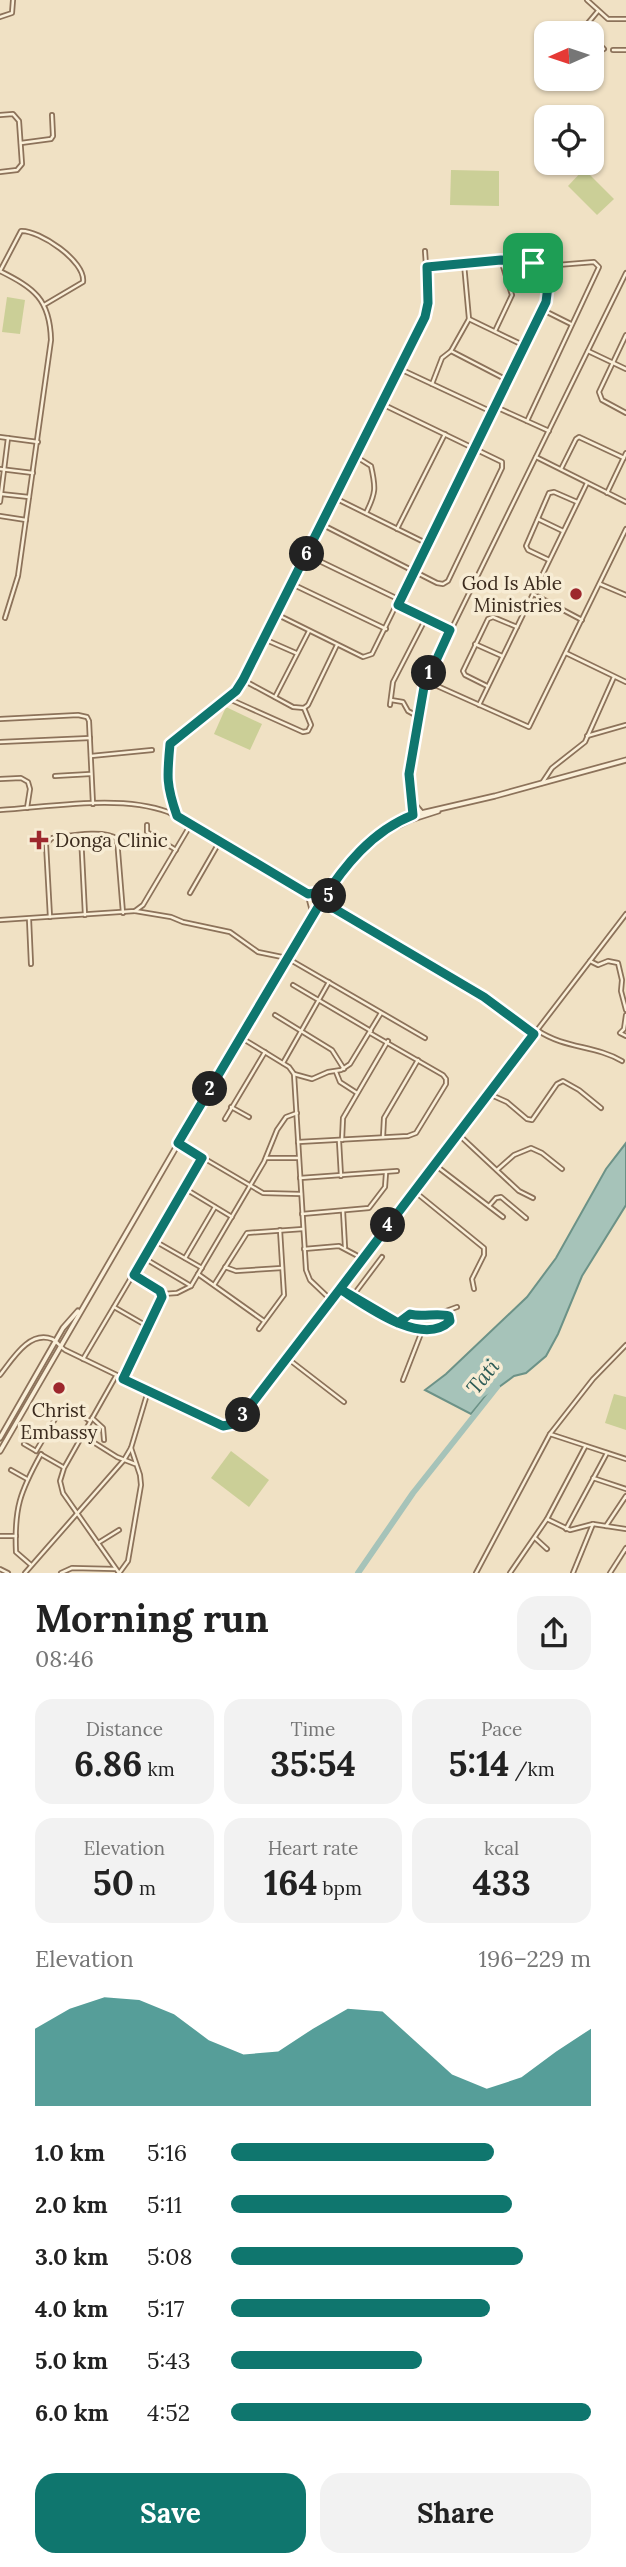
<!DOCTYPE html>
<html lang="en">
<head>
<meta charset="utf-8">
<style>
	body { margin:0; font-family:Lora,serif; background:#f2f2f2; color:#222; height:100vh; display:flex; flex-direction:column; font-size:26px; white-space:nowrap }
	* { box-sizing:border-box; margin:0 }
	p { font-size:23px; color:#767676 }
	.icon { flex:none; width:38px; height:38px; fill:none; stroke:currentColor; stroke-width:2; stroke-linecap:round; stroke-linejoin:round }
	.map { position:relative; height:1573px; overflow:hidden }
	.sheet { display:flex; flex-direction:column; background:#fff; flex:1 }
	.sheet>* { flex:none }
	.needle { width:46px; rotate:267deg }
	.controls { position:absolute; left:534px; top:21px; display:grid; gap:14px }
	.controls a { display:grid; place-items:center; width:70px; height:70px; border-radius:14px; background:#fff; box-shadow:0 2px 5px #0004; font-size:35px }
	.pin { position:absolute; display:grid; place-items:center; width:60px; height:60px; color:#fff; margin:-30px; border-radius:14px; box-shadow:0 4px 10px #0006 }
	.km { position:absolute; width:35px; height:35px; margin:-18px; border-radius:50%; background:#222; color:#fff; font-size:19px; line-height:35px; text-align:center }
	.round { display:grid; place-items:center; flex:none; width:74px; height:74px; border-radius:21px; background:#f2f2f2 }
	.overview { display:flex; align-items:center; justify-content:space-between; height:119px; padding:0 35px }
	h1 { font-size:38px; font-weight:800; line-height:52px }
	.stats { display:grid; grid-template-columns:repeat(3,1fr); gap:10px; height:119px; padding:7px 35px }
	.stats div { display:grid; align-content:center; border-radius:18px; background:#f2f2f2; text-align:center }
	.stats b { font-size:35px; font-weight:800 }
	.stats small { font-size:19px; font-weight:400 }
	.stats p { font-size:19px }
	.chart { height:196px; padding:14px 35px }
	.chart p { display:flex; justify-content:space-between }
	.chart svg { width:100%; height:126px; margin-top:7px; fill:#0f766e; opacity:.7 }
	.cta { display:flex; gap:14px; margin-top:auto; padding:14px 35px }
	.cta a { flex:1; height:80px; border-radius:21px; background:#0f766e; color:#fff; font-size:28px; font-weight:800; line-height:80px; text-align:center }
	.cta a+a { background:#f2f2f2; color:#222 }
	ul { padding:0 35px; list-style:none; font-size:23px }
	li { display:grid; grid-template-columns:112px 84px 1fr; align-items:center; height:52px }
	li i { height:18px; border-radius:9px; background:#0f766e }
	.map>svg:first-child { display:block }
	.green { fill:#cbcf97 }
	.water { fill:#a6c3b9; stroke:#6c9287; stroke-width:2 }
	.lines { fill:none; stroke-linecap:round; stroke-linejoin:round }
	.river { stroke:#a6c3b9; stroke-width:6 }
	.minor-casing { stroke:#8c725a; stroke-width:6 }
	.tertiary-casing { stroke:#8c725a; stroke-width:7 }
	.minor { stroke:#faefd8; stroke-width:2.5 }
	.tertiary { stroke:#faefd8; stroke-width:3.5 }
	.route-casing { stroke:#fff; stroke-width:14 }
	.route { stroke:#0f766e; stroke-width:9 }
	.poi-dot { fill:#9d272d; stroke:#f7ecd4; stroke-width:2.5 }
	.labels { text-anchor:middle; stroke-width:7; stroke-linejoin:round; paint-order:stroke }
	.poi-label { font-size:19px; fill:#3b2b1e; stroke:#f7ecd4; text-anchor:end }
	.water-label { font-size:21px; font-style:italic; fill:#2d5b56; stroke:#f7ecd4 }
</style>
</head>
<body>
<div class="map">
<svg width="626" height="1573" viewBox="0 0 626 1573">
	<rect width="100%" height="100%" fill="#f0e1c4"/>
	<!-- green -->
	<g class="green">
		<polygon points="584,169 614,199 597,215 568,186"/>
		<polygon points="451,170 499,171 499,206 450,205"/>
		<polygon points="7,297 25,300 20,334 2,332"/>
		<polygon points="226,707 262,724 250,750 214,734"/>
		<polygon points="614,1394 626,1397 626,1430 605,1423"/>
		<polygon points="231,1451 269,1480 249,1507 211,1478"/>
	</g>
	<!-- water -->
	<polygon class="water" points="626,1143 626,1205 582,1276 558,1334 546,1356 526,1373 514,1376 484,1398 471,1414 425,1390 446,1374 527,1297 556,1258 606,1169"/>
	<g class="lines">
		<!-- river -->
		<polyline class="river" points="358,1573 413,1493 497,1387"/>
		<!-- minor casing -->
		<g class="minor-casing">
			<g id="minor">
				<polyline points="587,0 608,19 626,19"/>
				<polyline points="0,17 12,13 13,0"/>
				<polyline points="588,33 583,29 598,11"/>
				<polyline points="592,37 604,49"/>
				<polyline points="613,50 626,50"/>
				<polyline points="0,115 13,114 19,121 22,164 17,170 0,172"/>
				<polyline points="21,143 51,139 53,136 52,115"/>
				<path d="M0,271C34,288 50,299 51,340L18,576L5,618"/>
				<path d="M0,271L21,231C39,230 86,261 83,282L44,305"/>
				<polyline points="543,310 571,324"/>
				<polyline points="469,319 525,346"/>
				<polyline points="495,331 512,295 501,260"/>
				<polyline points="626,335 599,392 602,400 626,413"/>
				<polyline points="451,351 507,380"/>
				<polyline points="588,351 626,369"/>
				<polyline points="400,369 492,412"/>
				<polyline points="432,384 442,358 451,351 469,319 464,264"/>
				<polyline points="496,407 549,431"/>
				<polyline points="527,421 599,267 594,262 545,266"/>
				<polyline points="0,437 38,442"/>
				<path d="M355,456L371,466C376,488 376,493 366,513"/>
				<polyline points="536,457 626,502"/>
				<polyline points="0,469 33,473"/>
				<polyline points="561,469 576,439 579,437 624,458"/>
				<polyline points="607,493 626,453"/>
				<polyline points="1,494 29,497"/>
				<polyline points="335,498 428,544"/>
				<polyline points="0,502 8,438"/>
				<polyline points="0,516 26,520"/>
				<polyline points="538,519 563,531"/>
				<polyline points="323,525 437,583 443,584 448,581 502,468 502,462 382,404"/>
				<polyline points="397,529 445,434"/>
				<polyline points="307,555 400,600"/>
				<polyline points="549,560 528,550 526,546 549,493 554,492 577,502"/>
				<polyline points="292,584 386,629"/>
				<polyline points="600,584 626,595"/>
				<polyline points="533,594 582,620"/>
				<polyline points="398,605 450,630"/>
				<path d="M276,614L363,657L372,654L548,297L544,266C505,258 467,263 427,267"/>
				<polyline points="264,639 296,653"/>
				<polyline points="475,644 502,656"/>
				<polyline points="566,653 626,682"/>
				<polyline points="243,680 293,707 304,708 308,705 337,645"/>
				<polyline points="426,681 529,727 626,529"/>
				<polyline points="487,686 465,675 463,671 488,619 493,617 517,627"/>
				<polyline points="275,697 309,631"/>
				<polyline points="227,698 303,732 308,731 311,725 304,708"/>
				<polyline points="391,700 403,702 408,711 419,717"/>
				<polyline points="390,705 393,682 426,618"/>
				<polyline points="479,705 587,483"/>
				<polyline points="0,719 78,715 87,717 89,721 93,804"/>
				<polyline points="587,736 626,725"/>
				<polyline points="0,742 90,738"/>
				<polyline points="91,756 152,750"/>
				<polyline points="55,776 90,774"/>
				<polyline points="0,779 21,778 28,782 30,789 27,808"/>
				<polyline points="542,783 552,768 585,742 614,677"/>
				<path d="M0,810C50,807 121,794 168,812L484,997L534,1034"/>
				<polyline points="413,815 409,774 427,679 626,273"/>
				<polyline points="177,816 166,778 170,743 236,691 243,680 425,317 428,294 425,251"/>
				<polyline points="147,825 147,832 176,850"/>
				<polyline points="81,835 85,915"/>
				<polyline points="190,893 220,841"/>
				<polyline points="135,911 171,917 183,922 230,932 258,952 287,958 425,1038"/>
				<path d="M50,917L46,844L52,838C68,836 105,829 117,839L123,913"/>
				<polyline points="29,919 31,964"/>
				<polyline points="0,920 135,911 143,905 191,824"/>
				<polyline points="590,961 598,965 608,961 618,963 622,980 621,991 626,1010"/>
				<polyline points="293,985 371,1031"/>
				<polyline points="275,1015 332,1050 344,1069"/>
				<polyline points="626,1015 624,1029 620,1033 626,1036"/>
				<path d="M537,1030C565,1049 595,1045 622,1061"/>
				<polyline points="240,1037 289,1067 294,1074 306,1270 310,1280 331,1300"/>
				<polyline points="283,1063 329,982"/>
				<polyline points="336,1072 340,1082 357,1093"/>
				<polyline points="294,1074 312,1079 328,1072 341,1070 350,1064 381,1013"/>
				<polyline points="489,1094 507,1102 527,1119 532,1120 557,1084 563,1081 579,1090 601,1108"/>
				<polyline points="231,1107 249,1117"/>
				<polyline points="225,1119 265,1052"/>
				<polyline points="458,1134 519,1191 533,1198"/>
				<polyline points="383,1137 384,1118 418,1060"/>
				<polyline points="342,1140 343,1118 388,1041"/>
				<polyline points="339,1141 341,1176"/>
				<polyline points="298,1142 408,1136 416,1133 446,1084 446,1079 443,1075 370,1033"/>
				<polyline points="178,1143 263,1193 301,1194"/>
				<polyline points="266,1158 298,1158"/>
				<polyline points="435,1165 503,1217"/>
				<polyline points="497,1170 514,1155 531,1148 542,1153 562,1169"/>
				<polyline points="300,1178 397,1171"/>
				<polyline points="184,1188 232,1217"/>
				<polyline points="414,1191 484,1248 484,1255 472,1279 474,1289"/>
				<polyline points="489,1206 496,1198 501,1197 526,1218"/>
				<polyline points="343,1211 345,1247"/>
				<polyline points="302,1214 369,1208 385,1187 386,1173"/>
				<polyline points="153,1240 202,1268"/>
				<polyline points="304,1249 339,1246 356,1255"/>
				<polyline points="144,1258 191,1286"/>
				<polyline points="185,1258 215,1207"/>
				<polyline points="225,1267 236,1271 282,1268"/>
				<polyline points="198,1274 264,1321"/>
				<polyline points="214,1285 247,1233 303,1229"/>
				<path d="M340,1289C357,1300 440,1357 450,1317L439,1313"/>
				<polyline points="162,1294 177,1293 191,1286 264,1162 277,1130 286,1117 297,1113"/>
				<polyline points="352,1297 382,1257"/>
				<polyline points="114,1307 147,1326"/>
				<polyline points="398,1323 408,1314 435,1315 457,1307"/>
				<polyline points="259,1329 284,1295 280,1230"/>
				<polyline points="287,1358 344,1402"/>
				<polyline points="83,1359 202,1158"/>
				<path d="M0,1375C12,1360 29,1330 52,1339C57,1341 60,1347 65,1350L218,1424L228,1426L237,1422L626,914"/>
				<polyline points="116,1376 64,1468 60,1481 63,1493 119,1573"/>
				<polyline points="123,1379 162,1297 160,1291 134,1275"/>
				<polyline points="403,1380 422,1331"/>
				<polyline points="92,1418 103,1428 104,1440"/>
				<polyline points="550,1434 626,1459"/>
				<polyline points="82,1435 117,1457 135,1464"/>
				<polyline points="24,1444 36,1451"/>
				<polyline points="36,1451 61,1409 68,1407 90,1421"/>
				<polyline points="42,1455 63,1467"/>
				<polyline points="11,1470 27,1479"/>
				<polyline points="593,1478 626,1489"/>
				<polyline points="547,1519 570,1530 593,1524 626,1529"/>
				<polyline points="606,1526 626,1496"/>
				<polyline points="566,1529 607,1453"/>
				<polyline points="0,1536 16,1536"/>
				<polyline points="535,1538 547,1549"/>
				<polyline points="98,1543 119,1530"/>
				<path d="M31,1565L16,1552C14,1508 20,1492 41,1454"/>
				<polyline points="0,1569 8,1573"/>
				<polyline points="120,1572 128,1561 141,1485 140,1475 131,1448"/>
				<polyline points="25,1573 124,1460 131,1448 148,1391"/>
				<polyline points="61,1573 72,1568 115,1569"/>
				<polyline points="476,1573 550,1434 593,1379 626,1345"/>
				<polyline points="510,1573 547,1519 585,1447"/>
				<polyline points="573,1573 593,1524"/>
				<polyline points="610,1573 626,1548"/>
			</g>
		</g>
		<!-- tertiary casing -->
		<g class="tertiary-casing">
			<g id="tertiary">
				<polyline points="411,800 421,812"/>
				<polyline points="383,833 410,820 438,811"/>
				<polyline points="317,910 324,908 333,909"/>
				<polyline points="313,913 308,894 328,891 329,902 335,909"/>
				<polyline points="0,1438 63,1328 78,1311"/>
				<polyline points="0,1451 240,1037 321,902 348,864 387,828 413,815 495,796 626,760"/>
			</g>
		</g>
		<!-- minor -->
		<use href="#minor" class="minor"/>
		<!-- tertiary -->
		<use href="#tertiary" class="tertiary"/>
	</g>
	<g class="lines">
		<!-- route casing -->
		<g class="route-casing">
			<path id="route" d="M533,263L544,266L548,286L546,302L398,605L450,630L424,687L409,774L413,815C372,831 344,866 321,902L178,1143L202,1158L134,1275L160,1291L162,1297L123,1379L223,1426L233,1424L244,1414L340,1289L398,1323L410,1314C423,1318 436,1312 449,1316L450,1321C422,1348 365,1305 340,1289L534,1034L484,997L335,909L329,902L328,891L308,894L177,816C166,785 167,776 170,744L236,691L243,680L425,317L428,303L427,267L501,260L533,263"/>
		</g>
		<!-- route -->
		<use href="#route" class="route"/>
	</g>
	<!-- markers -->
	<g class="poi-dot">
		<circle cx="576" cy="594" r="7"/>
		<path d="M35.5 829.5h7v7h7v7h-7v7h-7v-7h-7v-7h7z"/>
		<circle cx="59" cy="1388" r="7"/>
	</g>
	<g class="labels">
		<!-- poi labels -->
		<g class="poi-label">
			<text x="562" y="590">God Is Able<tspan x="562" dy="22">Ministries</tspan></text>
			<text x="55" y="847" text-anchor="start">Donga Clinic</text>
			<text x="59" y="1417" text-anchor="middle">Christ<tspan x="59" dy="22">Embassy</tspan></text>
		</g>
		<!-- water labels -->
		<g class="water-label">
			<text transform="translate(483 1377) rotate(-51)" y="7">Tati</text>
		</g>
	</g>
</svg>
<div class="controls">
<a><svg class="needle" viewBox="-14 -14 28 28"><path d="M0-13l5 13h-10z" fill="#e53935"/><path d="M0 13l5-13h-10z" fill="#767676"/></svg></a>
<a><svg class="icon" aria-label="locate" viewBox="0 0 24 24"><circle cx="12" cy="12" r="6"/><path d="M12 2v4M12 18v4M2 12h4M18 12h4"/></svg></a>
</div>
<div class="pin" style="left:533px;top:263px;background:#1e9e55"><svg class="icon" aria-label="arrive" viewBox="0 0 24 24"><path d="M6 21V4h12l-3 4 3 4H6"/></svg></div>
<b class="km" style="left:429px;top:673px">1</b>
<b class="km" style="left:210px;top:1089px">2</b>
<b class="km" style="left:243px;top:1415px">3</b>
<b class="km" style="left:388px;top:1225px">4</b>
<b class="km" style="left:329px;top:896px">5</b>
<b class="km" style="left:307px;top:554px">6</b>
</div>
<section class="sheet">
<div class="overview"><div><h1>Morning run</h1><p>08:46</p></div><a class="round"><svg class="icon" aria-label="share" viewBox="0 0 24 24"><path d="M12 15V3M7 8l5-5 5 5M5 13v7h14v-7"/></svg></a></div>
<div class="stats">
<div><p>Distance</p><b>6.86<small> km</small></b></div>
<div><p>Time</p><b>35:54</b></div>
<div><p>Pace</p><b>5:14<small> /km</small></b></div>
</div>
<div class="stats">
<div><p>Elevation</p><b>50<small> m</small></b></div>
<div><p>Heart rate</p><b>164<small> bpm</small></b></div>
<div><p>kcal</p><b>433</b></div>
</div>
<div class="chart"><p><span>Elevation</span>196–229 m</p>
<svg viewBox="0 0 160 44" preserveAspectRatio="none"><path d="M0 44V17L10 10L20 6L30 7L40 12L50 21L60 26L70 25L80 17L90 10L100 11L110 22L120 33L130 38L140 34L150 25L160 17V44z"/></svg>
</div>
<ul>
<li><b>1.0 km</b>5:16<i style="width:73%"></i></li>
<li><b>2.0 km</b>5:11<i style="width:78%"></i></li>
<li><b>3.0 km</b>5:08<i style="width:81%"></i></li>
<li><b>4.0 km</b>5:17<i style="width:72%"></i></li>
<li><b>5.0 km</b>5:43<i style="width:53%"></i></li>
<li><b>6.0 km</b>4:52<i style="width:100%"></i></li>
</ul>
<div class="cta"><a>Save</a><a>Share</a></div>
</section>
</body>
</html>
